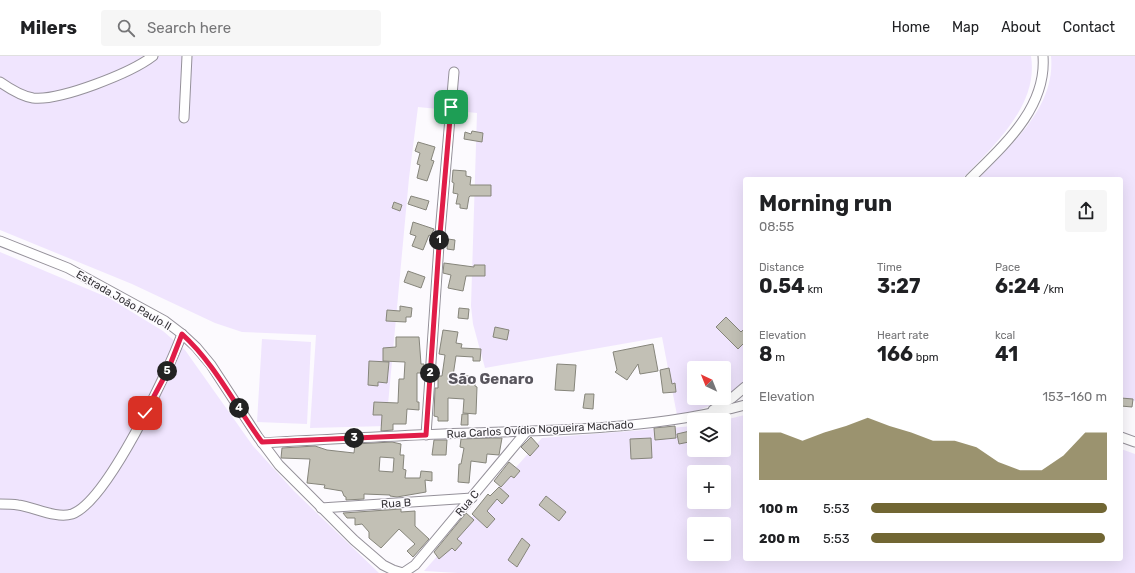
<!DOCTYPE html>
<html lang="en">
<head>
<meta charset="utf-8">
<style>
	body { margin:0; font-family:Rubik,sans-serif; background:#f6f6f6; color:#202124; height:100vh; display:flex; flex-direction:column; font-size:15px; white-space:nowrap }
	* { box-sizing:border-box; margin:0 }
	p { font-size:13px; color:#757577 }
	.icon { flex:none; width:22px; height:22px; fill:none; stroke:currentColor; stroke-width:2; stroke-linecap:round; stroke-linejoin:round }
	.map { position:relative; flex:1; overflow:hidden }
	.drawer { position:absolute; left:743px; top:121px; width:380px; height:384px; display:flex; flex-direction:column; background:#fff; border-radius:4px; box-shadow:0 4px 16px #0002 }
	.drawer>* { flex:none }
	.needle { width:26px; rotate:317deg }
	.buttons { position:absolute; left:687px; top:305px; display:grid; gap:8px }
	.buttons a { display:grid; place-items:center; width:44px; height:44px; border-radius:4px; background:#fff; box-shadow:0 4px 16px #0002; font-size:20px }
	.pin { position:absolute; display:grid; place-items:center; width:34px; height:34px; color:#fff; margin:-17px; border-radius:8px; box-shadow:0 2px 6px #0006 }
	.km { position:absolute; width:20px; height:20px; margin:-10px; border-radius:50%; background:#222; color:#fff; font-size:11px; line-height:20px; text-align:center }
	.round { display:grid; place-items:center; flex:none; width:42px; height:42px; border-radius:4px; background:#f6f6f6 }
	.headline { display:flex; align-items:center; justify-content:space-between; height:68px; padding:0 16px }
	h1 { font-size:22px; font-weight:700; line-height:30px }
	.metrics { display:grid; grid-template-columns:repeat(3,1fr); gap:6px; height:68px; padding:4px 16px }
	.metrics div { display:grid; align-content:center }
	.metrics b { font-size:20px; font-weight:700 }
	.metrics small { font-size:11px; font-weight:400 }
	.metrics p { font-size:11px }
	.chart { height:112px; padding:8px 16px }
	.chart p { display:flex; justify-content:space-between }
	.chart svg { width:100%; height:72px; margin-top:4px; fill:#716633; opacity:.7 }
	ul { padding:0 16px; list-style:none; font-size:13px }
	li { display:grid; grid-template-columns:64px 48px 1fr; align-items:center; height:30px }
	li i { height:10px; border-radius:5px; background:#716633 }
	header { display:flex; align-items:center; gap:24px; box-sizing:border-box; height:56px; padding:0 20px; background:#fff; border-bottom:1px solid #e0e0e0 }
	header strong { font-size:19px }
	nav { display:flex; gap:22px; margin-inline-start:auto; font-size:14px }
	.search { width:280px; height:36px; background:#f6f6f6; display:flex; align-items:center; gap:10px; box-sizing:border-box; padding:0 14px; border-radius:4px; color:#757577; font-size:15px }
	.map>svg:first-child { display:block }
	.green { fill:#f0e5fe; fill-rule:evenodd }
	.building { fill:#c2c0b5; stroke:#86857b; fill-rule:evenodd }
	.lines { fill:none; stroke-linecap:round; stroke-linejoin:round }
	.minor-casing { stroke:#95919a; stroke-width:11 }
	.minor { stroke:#fff; stroke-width:9 }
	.route-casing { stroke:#fff; stroke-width:8 }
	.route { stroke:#e11d48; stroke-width:5 }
	.labels { text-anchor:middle; stroke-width:3; stroke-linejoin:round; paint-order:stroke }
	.street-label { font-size:11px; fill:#363438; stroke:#fcfafe }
	.district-label { font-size:15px; font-weight:bold; fill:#58555d; stroke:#fcfafe }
</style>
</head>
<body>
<header>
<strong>Milers</strong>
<div class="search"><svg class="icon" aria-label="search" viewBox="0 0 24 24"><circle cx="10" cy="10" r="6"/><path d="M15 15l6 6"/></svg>Search here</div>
<nav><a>Home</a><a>Map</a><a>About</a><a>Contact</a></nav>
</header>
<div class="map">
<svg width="1135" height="517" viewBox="0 0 1135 517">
	<rect width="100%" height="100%" fill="#fcfafe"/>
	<!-- green -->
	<g class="green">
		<path d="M0,0H1031C1039,50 993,90 962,123H745V325C723,345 706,354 677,359L662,281L485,312L473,268L471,250L477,57L418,51L409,122L386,370L310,372L316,279L242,276L215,267L132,228L0,174ZM694,312H724V342H694Z"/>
		<path d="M1051,0H1135V345L1121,343V123H978C1010,90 1056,51 1051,0Z"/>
		<polygon points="0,196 109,242 163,275 185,294 253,390 294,435 379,517 0,517"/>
		<polygon points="262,283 311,286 307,368 257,366"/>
		<path d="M745,359V503H1121V393L1135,398V517H458L424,515L542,382L694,370V394H724V364ZM694,416H724V446H694ZM694,468H724V498H694Z"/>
	</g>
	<!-- building -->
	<g class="building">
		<polygon points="472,75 483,77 482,86 464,83 465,76 471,78"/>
		<polygon points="418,86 435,91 431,104 434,105 427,125 417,122 420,109 417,108 420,97 415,95"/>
		<polygon points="453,114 466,115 466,120 471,121 470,129 491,129 491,140 470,140 469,141 467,153 460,152 460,148 456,148 458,138 453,137 454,127 452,126"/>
		<polygon points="411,140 429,145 426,154 408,148"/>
		<polygon points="394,146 402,149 400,155 392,152"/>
		<polygon points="413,166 434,173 431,180 429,179 423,194 412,190 416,180 410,178"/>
		<polygon points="448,183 455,184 454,194 447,193"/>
		<polygon points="444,207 474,211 474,209 485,209 485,220 466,220 463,235 448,232 451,219 443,217"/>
		<polygon points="408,215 425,221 421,232 404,226"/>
		<polygon points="400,250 412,252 411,261 406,261 406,266 386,265 387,254 400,255"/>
		<polygon points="459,252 469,253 468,263 458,262"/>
		<polygon points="726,261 741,276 745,272 745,286 738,293 716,271"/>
		<polygon points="495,271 509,274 507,284 493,281"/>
		<polygon points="443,274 458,276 456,287 462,288 461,292 481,293 480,305 473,305 473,301 456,300 453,320 475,320 475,330 477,331 476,358 463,357 464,343 448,342 448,365 438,365 438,361 434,360 435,332 438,332 438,320 442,320 445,299 439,298"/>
		<polygon points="396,281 419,281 421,308 424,308 424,317 417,317 417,346 419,346 419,354 407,353 406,368 393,368 393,374 381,375 382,359 373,359 374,346 398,347 399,323 404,323 405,306 383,305 383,292 396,291"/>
		<polygon points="653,288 658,315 640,318 638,308 627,324 615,316 617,314 613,296"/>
		<polygon points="369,305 389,306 387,327 378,326 378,330 368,329"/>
		<polygon points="557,308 576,309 574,335 555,334"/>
		<polygon points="669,312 672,328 675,327 676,336 663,337 660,314"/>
		<polygon points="585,338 594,338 593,353 583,352"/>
		<polygon points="1121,342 1133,343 1132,351 1121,350"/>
		<polygon points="462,358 468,358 468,369 461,369"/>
		<polygon points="675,370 676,382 655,384 654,372"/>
		<polygon points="694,374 694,385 679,388 677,378"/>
		<polygon points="531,381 539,390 530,400 521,391"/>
		<polygon points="491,382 502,382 499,399 487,398 486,407 471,405 469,427 458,426 459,408 461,408 464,392 460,391 461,383"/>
		<polygon points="651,382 652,402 631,403 630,383"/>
		<polygon points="434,384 447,384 446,399 432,399"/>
		<path d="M392,386L401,388L400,399H404L403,413L406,414L405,422H420L421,415L432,416V425L425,424L426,436L397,441L390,440V439L364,438V443L346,444V441L344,440L342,435L324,432L325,429L307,427L310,403L281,402L282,392L315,390L327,394L354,397L355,388ZM380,401L394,402L393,416L379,415Z"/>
		<polygon points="509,406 520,415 514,422 511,420 501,431 494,425"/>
		<polygon points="499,431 509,440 502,448 497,443 487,455 495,463 487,472 472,458 488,438 490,440"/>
		<polygon points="546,440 566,456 559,465 539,449"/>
		<polygon points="401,453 401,456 415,455 415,470 429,483 413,501 407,495 415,488 399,473 381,492 369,482 369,476 362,468 355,469 355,462 347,462 343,457"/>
		<polygon points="466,457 474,464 457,483 462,487 455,495 452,492 439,503 434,496"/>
		<polygon points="522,482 530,489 517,511 508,504"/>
	</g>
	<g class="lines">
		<!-- minor casing -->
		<g class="minor-casing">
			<g id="minor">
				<path d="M0,26C10,33 21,40 33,42C60,45 131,17 153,0"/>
				<polyline points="184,62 187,0"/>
				<path d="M970,123C1003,90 1047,52 1043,0"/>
				<polyline points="0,185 68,212 165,265 182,278 196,291 211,309 258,381 279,409 354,484 383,509 393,514 403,517 415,509 526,376"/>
				<polyline points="713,354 732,342 745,331"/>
				<polyline points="426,379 439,189 454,16"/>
				<polyline points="1121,381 1135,386"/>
				<path d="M262,387C332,383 402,379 471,377C561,374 658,373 745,349"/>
				<path d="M0,448C6,448 12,448 18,449C34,451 56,463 72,458C107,446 169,314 182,278"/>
				<polyline points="321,452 472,442"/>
			</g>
		</g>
		<!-- minor -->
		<use href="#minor" class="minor"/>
	</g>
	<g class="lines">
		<!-- route casing -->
		<g class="route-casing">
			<path id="route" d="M145,357L168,314L182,278C216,309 235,350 262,386L426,379L439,190L451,51"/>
		</g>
		<!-- route -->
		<use href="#route" class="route"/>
	</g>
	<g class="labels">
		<!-- street labels -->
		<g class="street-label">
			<text transform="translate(124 244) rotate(30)" y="4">Estrada João Paulo II</text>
			<text transform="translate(540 373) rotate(-3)" y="4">Rua Carlos Ovídio Nogueira Machado</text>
			<text transform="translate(396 447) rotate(-4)" y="4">Rua B</text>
			<text transform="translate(467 447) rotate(-50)" y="4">Rua C</text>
		</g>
		<!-- district labels -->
		<g class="district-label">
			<text x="491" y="328">São Genaro</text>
		</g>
	</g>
</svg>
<div class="buttons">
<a><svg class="needle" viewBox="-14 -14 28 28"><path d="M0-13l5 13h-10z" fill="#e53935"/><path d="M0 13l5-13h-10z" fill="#757577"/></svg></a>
<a><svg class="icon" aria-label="layers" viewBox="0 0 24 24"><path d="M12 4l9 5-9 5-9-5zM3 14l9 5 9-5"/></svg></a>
<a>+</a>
<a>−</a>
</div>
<div class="pin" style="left:451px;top:51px;background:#1e9e55"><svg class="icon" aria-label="arrive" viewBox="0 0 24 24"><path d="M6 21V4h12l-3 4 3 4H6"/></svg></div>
<div class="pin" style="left:145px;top:357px;background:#d93025"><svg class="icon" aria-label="check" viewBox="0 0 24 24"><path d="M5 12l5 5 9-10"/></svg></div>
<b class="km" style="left:439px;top:184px">1</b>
<b class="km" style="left:430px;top:317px">2</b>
<b class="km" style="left:354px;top:382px">3</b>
<b class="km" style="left:239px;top:352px">4</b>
<b class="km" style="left:167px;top:315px">5</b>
<section class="drawer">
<div class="headline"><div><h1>Morning run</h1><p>08:55</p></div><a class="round"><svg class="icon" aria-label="share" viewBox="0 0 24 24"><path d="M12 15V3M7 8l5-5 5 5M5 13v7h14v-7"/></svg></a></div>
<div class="metrics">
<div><p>Distance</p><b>0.54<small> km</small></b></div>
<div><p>Time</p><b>3:27</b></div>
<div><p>Pace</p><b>6:24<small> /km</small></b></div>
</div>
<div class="metrics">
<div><p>Elevation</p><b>8<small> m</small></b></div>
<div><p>Heart rate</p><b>166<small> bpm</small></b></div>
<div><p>kcal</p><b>41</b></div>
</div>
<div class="chart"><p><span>Elevation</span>153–160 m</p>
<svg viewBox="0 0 160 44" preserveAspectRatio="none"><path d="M0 44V15L10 15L20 20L30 15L40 11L50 6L60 11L70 15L80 20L90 20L100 24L110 33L120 38L130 38L140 29L150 15L160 15V44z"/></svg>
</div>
<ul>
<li><b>100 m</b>5:53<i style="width:100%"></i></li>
<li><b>200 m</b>5:53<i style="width:99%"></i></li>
</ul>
</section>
</div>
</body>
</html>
